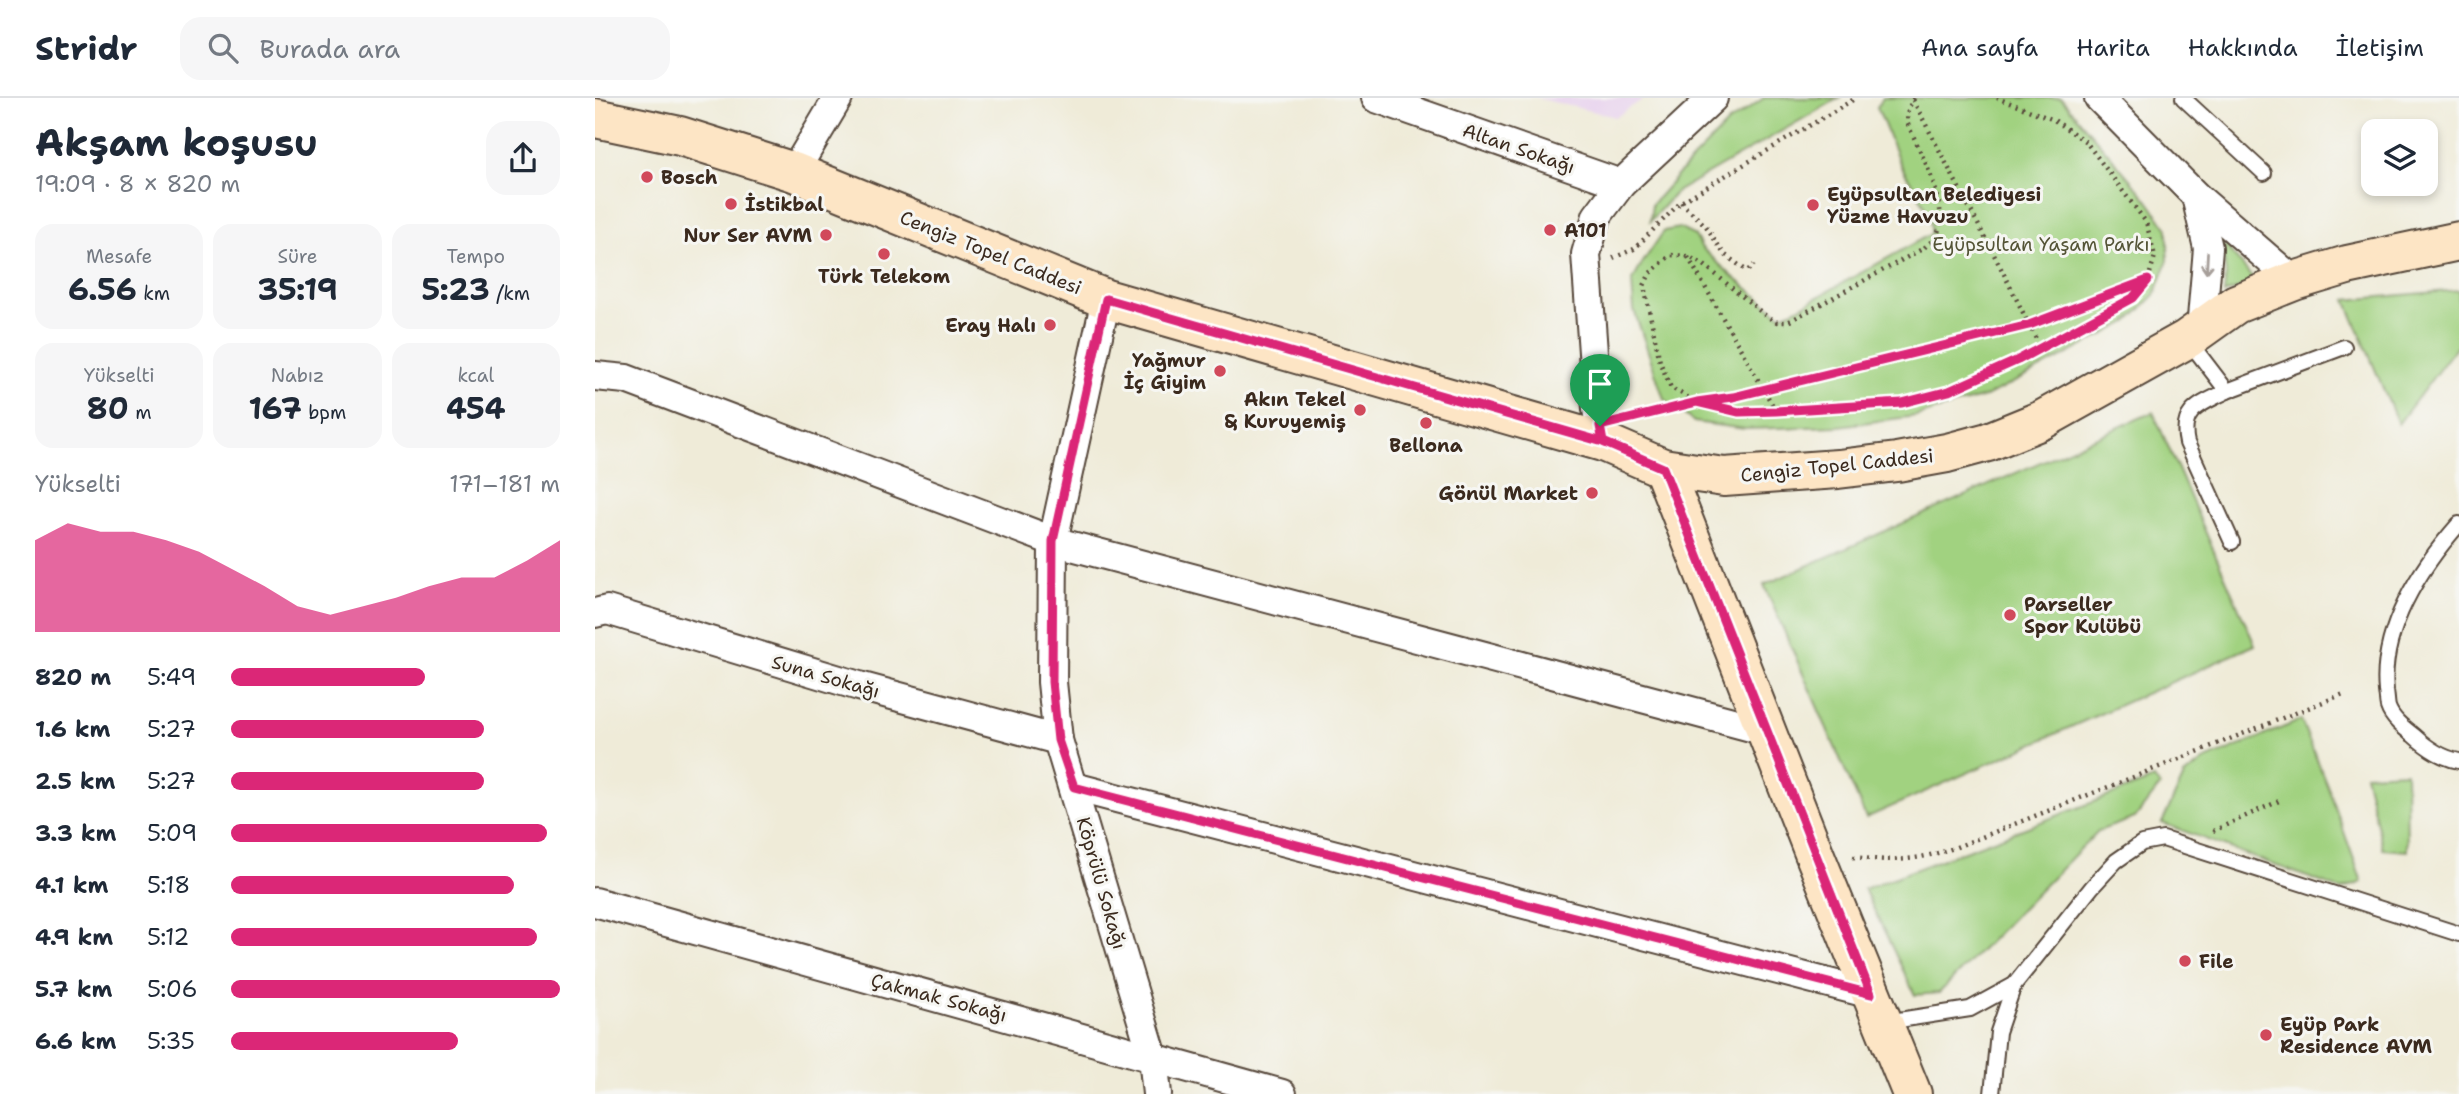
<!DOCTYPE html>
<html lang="tr">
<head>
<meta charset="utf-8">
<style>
	body { margin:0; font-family:"Shantell Sans",sans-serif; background:#f6f6f7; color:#1f2937; height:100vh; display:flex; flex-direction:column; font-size:26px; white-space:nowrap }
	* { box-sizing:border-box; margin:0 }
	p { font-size:23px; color:#747a83 }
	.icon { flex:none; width:38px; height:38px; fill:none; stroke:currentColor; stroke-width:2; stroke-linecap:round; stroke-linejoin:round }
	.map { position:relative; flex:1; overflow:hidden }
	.sheet { display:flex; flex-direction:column; background:#fff; width:595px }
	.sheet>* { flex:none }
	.controls { position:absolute; left:1766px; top:21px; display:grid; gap:14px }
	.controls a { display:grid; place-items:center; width:77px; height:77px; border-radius:14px; background:#fff; box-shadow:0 4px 10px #0003; font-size:35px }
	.pin { position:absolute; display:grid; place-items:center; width:60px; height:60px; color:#fff; margin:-72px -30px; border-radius:50% 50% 50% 0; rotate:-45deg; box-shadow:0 0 7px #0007 }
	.pin .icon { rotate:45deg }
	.round { display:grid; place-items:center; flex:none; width:74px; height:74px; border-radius:21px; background:#f6f6f7 }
	.head { display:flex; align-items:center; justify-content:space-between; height:119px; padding:0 35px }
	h1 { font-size:38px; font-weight:700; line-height:52px }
	.stats { display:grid; grid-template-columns:repeat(3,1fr); gap:10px; height:119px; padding:7px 35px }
	.stats div { display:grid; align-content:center; border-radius:18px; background:#f6f6f7; text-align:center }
	.stats b { font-size:30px; font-weight:700 }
	.stats small { font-size:19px; font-weight:400 }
	.stats p { font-size:19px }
	.chart { height:196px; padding:14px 35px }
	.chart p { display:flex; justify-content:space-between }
	.chart svg { width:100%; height:126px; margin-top:7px; fill:#db2777; opacity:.7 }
	ul { padding:0 35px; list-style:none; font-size:23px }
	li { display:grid; grid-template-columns:112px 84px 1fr; align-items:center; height:52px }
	li i { height:18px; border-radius:9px; background:#db2777 }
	header { display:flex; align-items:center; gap:42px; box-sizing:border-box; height:98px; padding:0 35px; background:#fff; border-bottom:2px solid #e0e1e3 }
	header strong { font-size:33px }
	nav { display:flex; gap:38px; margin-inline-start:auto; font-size:24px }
	.search { width:490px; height:63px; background:#f6f6f7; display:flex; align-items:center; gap:18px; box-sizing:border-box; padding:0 24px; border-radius:21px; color:#747a83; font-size:26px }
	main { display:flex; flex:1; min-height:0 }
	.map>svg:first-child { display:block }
	.built { fill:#e8d2ee }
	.green { fill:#a1d280; stroke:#6e7e4f; stroke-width:2 }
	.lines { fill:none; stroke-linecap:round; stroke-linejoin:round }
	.lane-casing { stroke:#56473a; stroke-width:18 }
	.street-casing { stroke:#56473a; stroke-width:32 }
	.secondary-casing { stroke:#56473a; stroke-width:42 }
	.path { stroke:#56473a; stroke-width:4.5; stroke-dasharray:2 5; stroke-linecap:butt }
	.lane { stroke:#fff; stroke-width:14 }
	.street { stroke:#fff; stroke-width:28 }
	.secondary { stroke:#fde5c5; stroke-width:38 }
	.oneway { stroke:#a79f9a }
	.route-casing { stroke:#fff; stroke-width:14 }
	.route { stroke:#db2777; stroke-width:9 }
	.poi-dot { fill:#d1495b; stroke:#f6f6f2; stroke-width:2.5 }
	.labels { text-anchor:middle; stroke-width:6; stroke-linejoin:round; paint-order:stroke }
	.street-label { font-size:19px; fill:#3b2a1e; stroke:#f6f6f2 }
	.poi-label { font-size:19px; font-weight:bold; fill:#3b2a1e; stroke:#f6f6f2; text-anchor:start }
	.park-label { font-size:19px; fill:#545436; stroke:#f6f6f2 }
</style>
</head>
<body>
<header>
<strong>Stridr</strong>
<div class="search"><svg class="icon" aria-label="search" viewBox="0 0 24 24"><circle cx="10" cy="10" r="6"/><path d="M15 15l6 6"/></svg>Burada ara</div>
<nav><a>Ana sayfa</a><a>Harita</a><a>Hakkında</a><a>İletişim</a></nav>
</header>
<main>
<section class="sheet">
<div class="head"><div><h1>Akşam koşusu</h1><p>19:09 · 8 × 820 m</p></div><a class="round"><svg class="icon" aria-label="share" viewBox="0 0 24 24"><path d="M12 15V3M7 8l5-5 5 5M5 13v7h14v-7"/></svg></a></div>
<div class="stats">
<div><p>Mesafe</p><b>6.56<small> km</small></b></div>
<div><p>Süre</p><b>35:19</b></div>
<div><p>Tempo</p><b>5:23<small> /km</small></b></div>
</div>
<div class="stats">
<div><p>Yükselti</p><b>80<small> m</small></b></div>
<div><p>Nabız</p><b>167<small> bpm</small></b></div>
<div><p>kcal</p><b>454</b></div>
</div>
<div class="chart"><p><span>Yükselti</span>171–181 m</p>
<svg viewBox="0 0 160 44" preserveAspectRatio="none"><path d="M0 44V12L10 6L20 9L30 9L40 12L50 16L60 22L70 28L80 35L90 38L100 35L110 32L120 28L130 25L140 25L150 19L160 12V44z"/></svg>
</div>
<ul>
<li><b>820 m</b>5:49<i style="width:59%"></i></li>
<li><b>1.6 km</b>5:27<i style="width:77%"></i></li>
<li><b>2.5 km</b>5:27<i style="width:77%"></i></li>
<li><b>3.3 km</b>5:09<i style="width:96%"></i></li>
<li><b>4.1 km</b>5:18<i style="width:86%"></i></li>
<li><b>4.9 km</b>5:12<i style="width:93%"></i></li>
<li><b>5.7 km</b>5:06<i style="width:100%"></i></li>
<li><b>6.6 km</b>5:35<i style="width:69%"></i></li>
</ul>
</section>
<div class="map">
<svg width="1864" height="996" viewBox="0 0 1864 996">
	<rect width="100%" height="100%" fill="#f6f6f2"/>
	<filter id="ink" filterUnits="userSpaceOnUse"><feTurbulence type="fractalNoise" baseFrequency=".0143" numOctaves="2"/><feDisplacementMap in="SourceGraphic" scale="14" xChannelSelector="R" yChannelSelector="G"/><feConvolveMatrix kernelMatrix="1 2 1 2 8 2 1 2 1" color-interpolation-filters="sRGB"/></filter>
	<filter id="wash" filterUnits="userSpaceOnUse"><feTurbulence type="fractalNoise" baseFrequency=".00686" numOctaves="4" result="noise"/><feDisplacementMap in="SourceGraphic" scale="28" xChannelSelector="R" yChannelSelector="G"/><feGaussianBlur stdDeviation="1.57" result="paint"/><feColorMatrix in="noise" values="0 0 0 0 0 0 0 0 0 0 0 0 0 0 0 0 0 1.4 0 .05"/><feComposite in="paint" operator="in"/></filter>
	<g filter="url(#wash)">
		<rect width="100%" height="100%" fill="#efebd8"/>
		<!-- built -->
		<polygon class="built" points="941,0 1050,0 1021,19"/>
		<!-- green -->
		<g class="green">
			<polygon points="1169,0 1244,0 1081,94 1055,123 1057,106 1090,69 1134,24"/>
			<path d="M1288,0H1466L1551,100L1573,131V162L1560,197L1533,224L1393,298L1321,318L1244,328L1150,331L1099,324L1069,301L1039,212L1037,184L1048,164L1069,133L1084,130L1100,138L1107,150L1136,177L1185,217L1199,212L1336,136C1338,110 1315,87 1305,65C1297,47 1290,28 1282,9Z"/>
			<polygon points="1627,148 1631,148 1661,184 1629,196 1631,176"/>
			<polygon points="1864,192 1864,245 1803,326 1751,202"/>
			<polygon points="1558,314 1660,547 1271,720 1169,487"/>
			<polygon points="1706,622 1734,692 1767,784 1747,792 1567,725 1589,678 1608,663"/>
			<polygon points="1811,674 1812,753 1788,751 1770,676"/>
			<polygon points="1559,681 1565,688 1540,720 1503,733 1344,895 1320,897 1269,791"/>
		</g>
	</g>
	<g filter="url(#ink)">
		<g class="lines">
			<!-- lane casing -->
			<g class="lane-casing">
				<g id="lane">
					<polyline points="1588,0 1669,75"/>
					<polyline points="1593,242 1632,293 1749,249"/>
					<path d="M1632,293C1607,306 1584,311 1592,345L1637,444"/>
					<path d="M1864,426C1825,470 1785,532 1791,593C1792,598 1792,605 1793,609C1797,621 1809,630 1818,637C1831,649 1847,660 1864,663"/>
					<polyline points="1291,924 1375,911 1419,887 1497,789 1521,763 1547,745 1568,741 1864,836"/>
					<polyline points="1397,996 1403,934 1419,887"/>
				</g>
			</g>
			<!-- street casing -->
			<g class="street-casing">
				<g id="street">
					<polyline points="781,0 1026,86"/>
					<polyline points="1504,0 1601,98 1699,183"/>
					<polyline points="199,74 243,0"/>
					<polyline points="1601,98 1613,150 1606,232"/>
					<polyline points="511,201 458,443 457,584 463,642 558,959 562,996"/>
					<polyline points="0,278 31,281 458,443 1171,633"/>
					<polyline points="1008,344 1002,311 991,156 1002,118 1026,86 1118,0"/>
					<polyline points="0,515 12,512 264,588 463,642"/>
					<polyline points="479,689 1276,896"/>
					<polyline points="0,804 687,996"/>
				</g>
			</g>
			<!-- secondary casing -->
			<g class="secondary-casing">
				<g id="secondary">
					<polyline points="0,20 85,38 199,74 511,201 1008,344 1068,370 1129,379 1243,371 1302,364 1352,355 1393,344 1447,322 1592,241 1641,206 1699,183 1752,167 1864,143"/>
					<polyline points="1068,370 1219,755 1317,996"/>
				</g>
			</g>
			<!-- path -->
			<g class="path">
				<path d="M1319,0L1313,11L1312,24C1323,51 1358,111 1341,138C1339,142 1333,146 1329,150L1193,224H1182L1171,218L1108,166L1092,158L1076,157L1055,175L1049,188L1065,264L1076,290L1102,304L1144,314L1307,305L1354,293L1423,263L1538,200L1553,182L1560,158L1551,124L1491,44L1459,22L1402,0"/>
				<polyline points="1318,2 1408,174 1445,249"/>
				<polyline points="1086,104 1111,128 1129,156 1152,173 1159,167"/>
				<polyline points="1093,159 1181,313"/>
				<polyline points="1018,160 1039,151 1086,104 1261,0"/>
				<polyline points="1038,320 1102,304 1138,298 1434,227 1552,182"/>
				<polyline points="1618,733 1684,703"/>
				<path d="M1258,759C1299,764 1320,763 1359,750L1751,595"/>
			</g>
			<!-- lane -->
			<use href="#lane" class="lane"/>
			<!-- street -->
			<use href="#street" class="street"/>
			<!-- secondary -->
			<use href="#secondary" class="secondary"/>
		</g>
		<!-- one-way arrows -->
		<defs><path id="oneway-shaft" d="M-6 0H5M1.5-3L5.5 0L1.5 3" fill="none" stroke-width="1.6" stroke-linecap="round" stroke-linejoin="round" transform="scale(1.75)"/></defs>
		<use class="oneway" href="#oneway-shaft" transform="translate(1612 165) rotate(93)"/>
	</g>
	<g class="lines" filter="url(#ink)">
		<!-- route casing -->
		<g class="route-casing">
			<polyline id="route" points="1005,328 1008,344 1068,370 1276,896 479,689 463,642 457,584 458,443 511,201 1008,344 1005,328 1102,304 1138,299 1434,227 1553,182 1538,200 1423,262 1354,293 1307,305 1181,313 1144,314 1102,304 1005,328"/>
		</g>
		<!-- route -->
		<use href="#route" class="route"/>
	</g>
	<!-- markers -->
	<g class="poi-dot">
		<circle cx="52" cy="79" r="7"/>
		<circle cx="136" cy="106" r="7"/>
		<circle cx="1218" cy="107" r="7"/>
		<circle cx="955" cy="132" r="7"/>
		<circle cx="231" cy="137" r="7"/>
		<circle cx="289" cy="156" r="7"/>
		<circle cx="455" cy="227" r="7"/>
		<circle cx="625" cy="273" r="7"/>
		<circle cx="765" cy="312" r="7"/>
		<circle cx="831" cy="325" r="7"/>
		<circle cx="997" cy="395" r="7"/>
		<circle cx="1415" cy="517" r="7"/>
		<circle cx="1590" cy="863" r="7"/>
		<circle cx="1671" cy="937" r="7"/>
	</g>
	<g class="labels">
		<!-- street labels -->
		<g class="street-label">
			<text transform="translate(924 50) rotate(19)" y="7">Altan Sokağı</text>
			<text transform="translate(396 154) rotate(22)" y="7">Cengiz Topel Caddesi</text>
			<text transform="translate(1242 367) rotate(-6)" y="7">Cengiz Topel Caddesi</text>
			<text transform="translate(231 578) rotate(16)" y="7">Suna Sokağı</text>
			<text transform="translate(507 785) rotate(74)" y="7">Köprülü Sokağı</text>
			<text transform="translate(344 899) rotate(15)" y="7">Çakmak Sokağı</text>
		</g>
		<!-- poi labels -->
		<g class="poi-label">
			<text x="66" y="86">Bosch</text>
			<text x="1232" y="103">Eyüpsultan Belediyesi<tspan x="1232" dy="22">Yüzme Havuzu</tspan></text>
			<text x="150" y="113">İstikbal</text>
			<text x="969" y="139">A101</text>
			<text x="217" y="144" text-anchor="end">Nur Ser AVM</text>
			<text x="289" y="185" text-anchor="middle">Türk Telekom</text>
			<text x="441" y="234" text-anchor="end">Eray Halı</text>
			<text x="611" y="269" text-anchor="end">Yağmur<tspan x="611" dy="22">İç Giyim</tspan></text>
			<text x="751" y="308" text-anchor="end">Akın Tekel<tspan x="751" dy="22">&amp; Kuruyemiş</tspan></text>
			<text x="831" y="354" text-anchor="middle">Bellona</text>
			<text x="983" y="402" text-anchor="end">Gönül Market</text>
			<text x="1429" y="513">Parseller<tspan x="1429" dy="22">Spor Kulübü</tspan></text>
			<text x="1604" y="870">File</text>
			<text x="1685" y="933">Eyüp Park<tspan x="1685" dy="22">Residence AVM</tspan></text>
		</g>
		<!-- park labels -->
		<g class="park-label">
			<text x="1446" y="153">Eyüpsultan Yaşam Parkı</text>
		</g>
	</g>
</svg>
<div class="controls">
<a><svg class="icon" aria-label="layers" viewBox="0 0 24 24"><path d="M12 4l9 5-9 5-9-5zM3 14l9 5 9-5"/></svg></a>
</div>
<div class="pin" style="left:1005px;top:328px;background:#1e9e55"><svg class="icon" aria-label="arrive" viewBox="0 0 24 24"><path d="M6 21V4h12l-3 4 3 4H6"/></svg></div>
</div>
</main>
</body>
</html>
